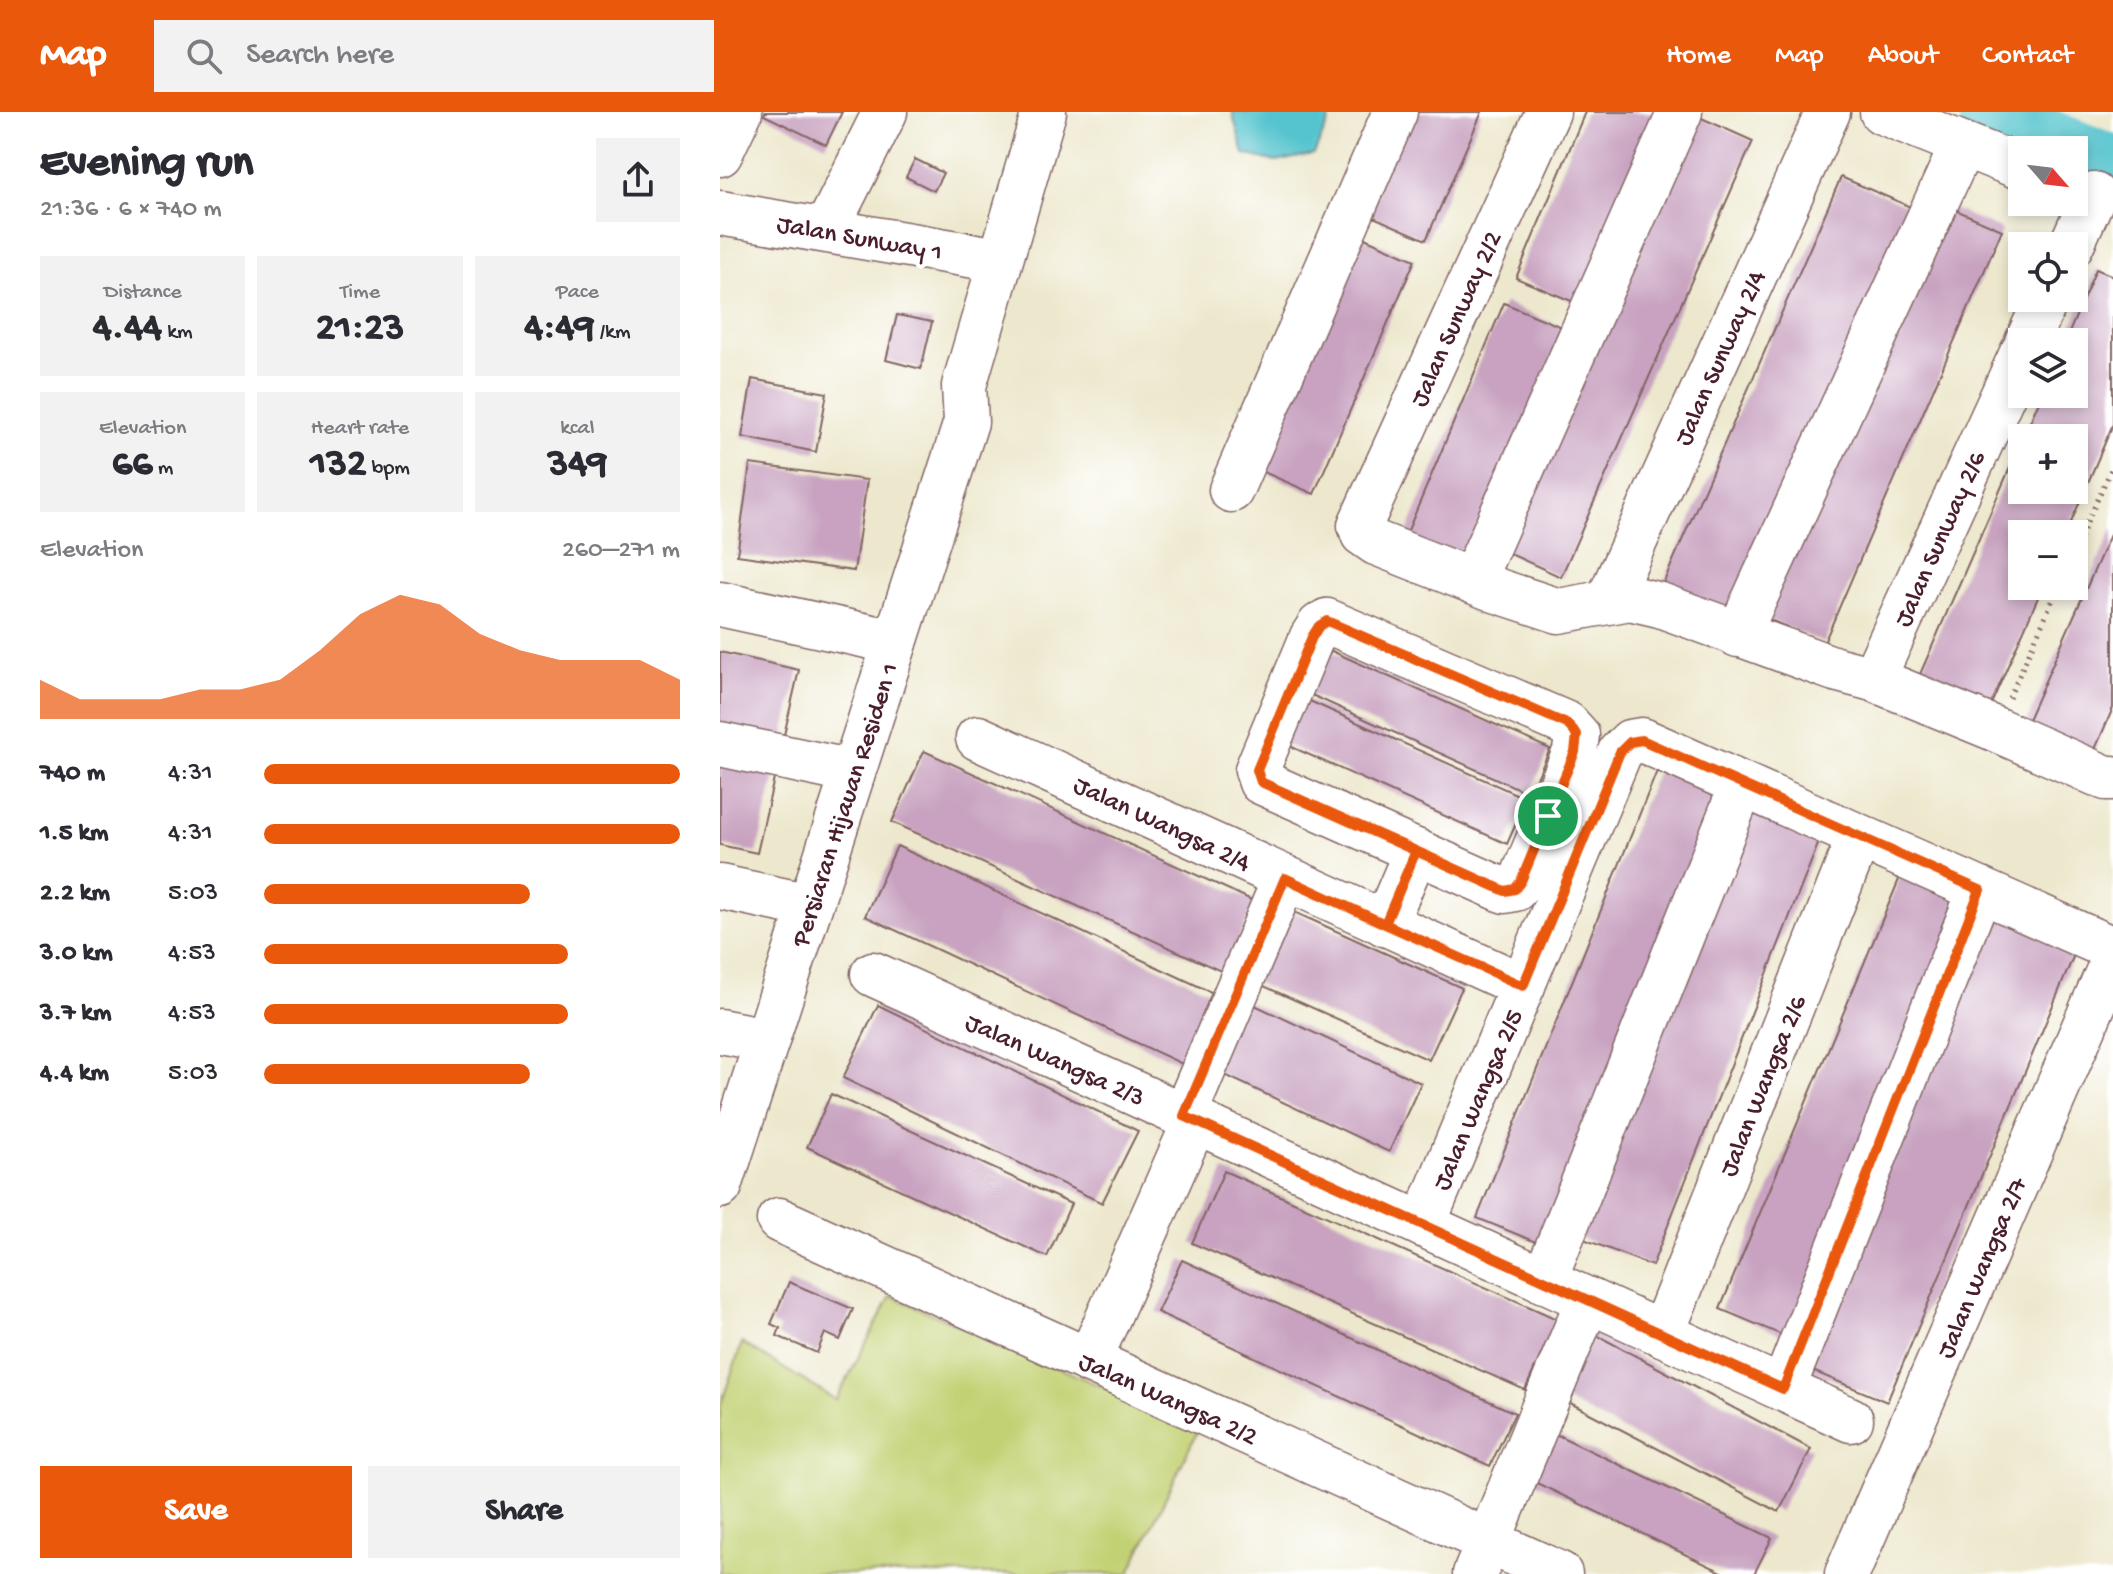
<!DOCTYPE html>
<html lang="en">
<head>
<meta charset="utf-8">
<style>
	body { margin:0; font-family:"Gochi Hand",sans-serif; background:#f2f2f3; color:#2b2b33; height:100vh; display:flex; flex-direction:column; font-size:30px; white-space:nowrap }
	* { box-sizing:border-box; margin:0 }
	p { font-size:26px; color:#7c7c81 }
	.icon { flex:none; width:44px; height:44px; fill:none; stroke:currentColor; stroke-width:2; stroke-linecap:round; stroke-linejoin:round }
	.map { position:relative; flex:1; overflow:hidden }
	.side { display:flex; flex-direction:column; background:#fff; width:720px }
	.side>* { flex:none }
	.needle { width:52px; rotate:118deg }
	.controls { position:absolute; left:1288px; top:24px; display:grid; gap:16px }
	.controls a { display:grid; place-items:center; width:80px; height:80px; border-radius:0px; background:#fff; box-shadow:0 4px 12px #0003; font-size:40px }
	.pin { position:absolute; display:grid; place-items:center; width:68px; height:68px; color:#fff; margin:-34px; border:4px solid #fff; border-radius:50%; box-shadow:0 2px 8px #0007 }
	.round { display:grid; place-items:center; flex:none; width:84px; height:84px; border-radius:0px; background:#f2f2f3 }
	.overview { display:flex; align-items:center; justify-content:space-between; height:136px; padding:0 40px }
	h1 { font-size:44px; font-weight:800; line-height:60px }
	.figures { display:grid; grid-template-columns:repeat(3,1fr); gap:12px; height:136px; padding:8px 40px }
	.figures div { display:grid; align-content:center; border-radius:0px; background:#f2f2f3; text-align:center }
	.figures b { font-size:40px; font-weight:800 }
	.figures small { font-size:22px; font-weight:400 }
	.figures p { font-size:22px }
	.chart { height:224px; padding:16px 40px }
	.chart p { display:flex; justify-content:space-between }
	.chart svg { width:100%; height:144px; margin-top:8px; fill:#ea580c; opacity:.7 }
	.cta { display:flex; gap:16px; margin-top:auto; padding:16px 40px }
	.cta a { flex:1; height:92px; border-radius:0px; background:#ea580c; color:#fff; font-size:32px; font-weight:800; line-height:92px; text-align:center }
	.cta a+a { background:#f2f2f3; color:#2b2b33 }
	ul { padding:0 40px; list-style:none; font-size:26px }
	li { display:grid; grid-template-columns:128px 96px 1fr; align-items:center; height:60px }
	li i { height:20px; border-radius:10px; background:#ea580c }
	header { display:flex; align-items:center; gap:48px; box-sizing:border-box; height:112px; padding:0 40px; background:#ea580c; color:#fff }
	header strong { font-size:38px }
	nav { display:flex; gap:44px; margin-inline-start:auto; font-size:28px }
	.search { width:560px; height:72px; background:#f2f2f3; display:flex; align-items:center; gap:20px; box-sizing:border-box; padding:0 28px; border-radius:0px; color:#7c7c81; font-size:30px }
	main { display:flex; flex:1; min-height:0 }
	.map>svg:first-child { display:block }
	.green { fill:#c2d173; stroke:#86784f; stroke-width:2 }
	.water { fill:#57c4ce; stroke:#50727c; stroke-width:2 }
	.lines { fill:none; stroke-linecap:round; stroke-linejoin:round }
	.river { stroke:#57c4ce; stroke-width:56 }
	.building { fill:#c8a2c0 }
	.minor-casing { stroke:#836564; stroke-width:47 }
	.path { stroke:#836564; stroke-width:5; stroke-dasharray:2 6; stroke-linecap:butt }
	.minor { stroke:#fff; stroke-width:44 }
	.route-casing { stroke:#fff; stroke-width:16 }
	.route { stroke:#ea580c; stroke-width:10 }
	.labels { text-anchor:middle; stroke-width:8; stroke-linejoin:round; paint-order:stroke }
	.street-label { font-size:26px; fill:#4a1f2b; stroke:#fff }
</style>
</head>
<body>
<header>
<strong>Map</strong>
<div class="search"><svg class="icon" aria-label="search" viewBox="0 0 24 24"><circle cx="10" cy="10" r="6"/><path d="M15 15l6 6"/></svg>Search here</div>
<nav><a>Home</a><a>Map</a><a>About</a><a>Contact</a></nav>
</header>
<main>
<section class="side">
<div class="overview"><div><h1>Evening run</h1><p>21:36 · 6 × 740 m</p></div><a class="round"><svg class="icon" aria-label="share" viewBox="0 0 24 24"><path d="M12 15V3M7 8l5-5 5 5M5 13v7h14v-7"/></svg></a></div>
<div class="figures">
<div><p>Distance</p><b>4.44<small> km</small></b></div>
<div><p>Time</p><b>21:23</b></div>
<div><p>Pace</p><b>4:49<small> /km</small></b></div>
</div>
<div class="figures">
<div><p>Elevation</p><b>66<small> m</small></b></div>
<div><p>Heart rate</p><b>132<small> bpm</small></b></div>
<div><p>kcal</p><b>349</b></div>
</div>
<div class="chart"><p><span>Elevation</span>260–271 m</p>
<svg viewBox="0 0 160 44" preserveAspectRatio="none"><path d="M0 44V32L10 38L20 38L30 38L40 35L50 35L60 32L70 23L80 12L90 6L100 9L110 18L120 23L130 26L140 26L150 26L160 32V44z"/></svg>
</div>
<ul>
<li><b>740 m</b>4:31<i style="width:100%"></i></li>
<li><b>1.5 km</b>4:31<i style="width:100%"></i></li>
<li><b>2.2 km</b>5:03<i style="width:64%"></i></li>
<li><b>3.0 km</b>4:53<i style="width:73%"></i></li>
<li><b>3.7 km</b>4:53<i style="width:73%"></i></li>
<li><b>4.4 km</b>5:03<i style="width:64%"></i></li>
</ul>
<div class="cta"><a>Save</a><a>Share</a></div>
</section>
<div class="map">
<svg width="1393" height="1462" viewBox="0 0 1393 1462">
	<rect width="100%" height="100%" fill="#fff"/>
	<filter id="ink" filterUnits="userSpaceOnUse"><feTurbulence type="fractalNoise" baseFrequency=".0125" numOctaves="2"/><feDisplacementMap in="SourceGraphic" scale="16" xChannelSelector="R" yChannelSelector="G"/><feConvolveMatrix kernelMatrix="1 2 1 2 8 2 1 2 1" color-interpolation-filters="sRGB"/></filter>
	<filter id="wash" filterUnits="userSpaceOnUse"><feTurbulence type="fractalNoise" baseFrequency=".006" numOctaves="4" result="noise"/><feDisplacementMap in="SourceGraphic" scale="32" xChannelSelector="R" yChannelSelector="G"/><feGaussianBlur stdDeviation="1.8" result="paint"/><feColorMatrix in="noise" values="0 0 0 0 0 0 0 0 0 0 0 0 0 0 0 0 0 1.4 0 .05"/><feComposite in="paint" operator="in"/></filter>
	<g filter="url(#wash)">
		<rect width="100%" height="100%" fill="#ede8cd"/>
		<!-- green -->
		<polygon class="green" points="171,1184 479,1316 409,1462 0,1462 0,1295 22,1231 116,1288"/>
		<!-- water -->
		<polygon class="water" points="512,0 613,0 594,42 556,50 524,42"/>
		<g class="lines">
			<!-- river -->
			<polyline class="river" points="1266,0 1393,51"/>
		</g>
		<g id="blocks">
			<!-- building -->
			<g class="building">
				<polygon points="45,0 122,0 106,33 44,3"/>
				<polygon points="685,0 762,0 706,128 642,100"/>
				<polygon points="865,0 942,0 861,193 796,166"/>
				<polygon points="968,0 1033,29 841,465 777,436"/>
				<polygon points="195,47 223,61 214,79 186,65"/>
				<polygon points="1121,65 1193,96 1010,512 939,481"/>
				<polygon points="1222,92 1282,118 1104,531 1043,505"/>
				<polygon points="633,121 695,148 594,382 532,355"/>
				<polygon points="1376,157 1393,164 1393,312 1346,422 1302,422 1302,474 1323,474 1265,606 1194,576 1302,328 1302,378 1354,378 1354,326 1303,326 1322,282 1354,282 1354,230 1345,230"/>
				<polygon points="784,191 844,216 746,448 686,423"/>
				<polygon points="177,203 212,210 201,257 166,248"/>
				<polygon points="32,267 107,281 96,340 22,325"/>
				<polygon points="30,352 147,368 134,459 17,443"/>
				<polygon points="1393,416 1393,596 1373,642 1306,612"/>
				<polygon points="605,536 830,637 810,682 585,580"/>
				<polygon points="0,540 79,558 61,636 0,622"/>
				<polygon points="583,586 807,687 787,732 563,631"/>
				<polygon points="204,639 536,790 503,860 172,710"/>
				<polygon points="0,647 56,658 37,741 0,733"/>
				<polygon points="941,649 1012,677 828,1135 757,1106"/>
				<polygon points="1026,692 1102,722 932,1154 856,1124"/>
				<polygon points="177,734 506,887 473,957 145,804"/>
				<polygon points="1180,765 1249,793 1069,1226 1000,1197"/>
				<polygon points="561,794 742,876 709,948 528,867"/>
				<polygon points="1271,803 1356,838 1167,1290 1083,1255"/>
				<polygon points="522,887 701,971 669,1040 490,956"/>
				<polygon points="158,893 418,1019 382,1091 123,966"/>
				<polygon points="111,982 351,1092 327,1145 87,1035"/>
				<polygon points="504,1059 837,1207 805,1278 472,1131"/>
				<polygon points="462,1148 795,1301 770,1354 437,1200"/>
				<polygon points="69,1170 133,1197 120,1228 105,1221 97,1241 57,1224 60,1216 51,1212"/>
				<polygon points="865,1217 1091,1337 1059,1400 831,1281"/>
				<polygon points="821,1315 1052,1426 1034,1462 1006,1462 798,1362"/>
			</g>
		</g>
	</g>
	<g filter="url(#ink)">
		<use href="#blocks" fill-opacity="0" stroke="#836564" stroke-width="2"/>
		<g class="lines">
			<!-- minor casing -->
			<g class="minor-casing">
				<g id="minor">
					<polyline points="828,0 640,413 643,422 656,431 775,478 839,499 910,486 940,493 1115,557 1153,567 1275,617 1386,666 1393,666"/>
					<polyline points="1162,0 1302,56"/>
					<polyline points="0,42 20,0"/>
					<polyline points="0,101 279,148"/>
					<polyline points="106,118 165,0"/>
					<polyline points="1351,134 1374,83"/>
					<polyline points="1307,230 1327,186"/>
					<polyline points="511,378 675,0"/>
					<polyline points="753,468 960,0"/>
					<polyline points="888,489 1108,0"/>
					<polyline points="0,492 175,530"/>
					<polygon points="607,509 847,612 857,623 855,640 801,769 795,777 785,779 541,670 537,658 592,525 599,514"/>
					<polyline points="1018,523 1242,34"/>
					<polyline points="1153,567 1302,241"/>
					<polyline points="258,626 803,874"/>
					<polyline points="0,632 133,660"/>
					<polyline points="0,775 90,794"/>
					<polyline points="665,812 696,739"/>
					<polyline points="153,862 1131,1308"/>
					<polyline points="0,919 47,928"/>
					<polyline points="464,1004 565,766"/>
					<polyline points="0,1074 246,310 244,274 324,0"/>
					<polyline points="59,1108 840,1462"/>
					<polyline points="703,1113 900,640 910,630 922,628 1393,837"/>
					<polyline points="824,1169 1022,673"/>
					<polyline points="942,1222 1139,725"/>
					<polyline points="369,1249 475,1009"/>
					<polyline points="1063,1277 1260,778"/>
					<polyline points="755,1462 868,1188"/>
					<polyline points="1127,1462 1393,848"/>
				</g>
			</g>
			<!-- path -->
			<g class="path">
				<polyline points="1354,440 1393,353"/>
				<polyline points="1289,586 1339,474"/>
			</g>
			<!-- minor -->
			<use href="#minor" class="minor"/>
		</g>
	</g>
	<g class="lines" filter="url(#ink)">
		<!-- route casing -->
		<g class="route-casing">
			<polyline id="route" points="828,704 801,769 795,777 785,779 696,739 665,812 565,766 464,1004 1063,1277 1260,778 922,628 910,630 900,640 803,874 665,812 696,739 541,670 537,658 592,525 599,514 607,509 847,612 857,623 855,640 828,704"/>
		</g>
		<!-- route -->
		<use href="#route" class="route"/>
	</g>
	<g class="labels">
		<!-- street labels -->
		<g class="street-label">
			<text transform="translate(140 124) rotate(10)" y="9">Jalan Sunway 1</text>
			<text transform="translate(734 206) rotate(-66)" y="9">Jalan Sunway 2/2</text>
			<text transform="translate(998 245) rotate(-66)" y="9">Jalan Sunway 2/4</text>
			<text transform="translate(1218 426) rotate(-66)" y="9">Jalan Sunway 2/6</text>
			<text transform="translate(123 692) rotate(-72)" y="9">Persiaran Hijauan Residen 1</text>
			<text transform="translate(443 710) rotate(25)" y="9">Jalan Wangsa 2/4</text>
			<text transform="translate(336 946) rotate(24)" y="9">Jalan Wangsa 2/3</text>
			<text transform="translate(1041 973) rotate(-68)" y="9">Jalan Wangsa 2/6</text>
			<text transform="translate(756 987) rotate(-67)" y="9">Jalan Wangsa 2/5</text>
			<text transform="translate(1260 1155) rotate(-67)" y="9">Jalan Wangsa 2/7</text>
			<text transform="translate(449 1285) rotate(24)" y="9">Jalan Wangsa 2/2</text>
		</g>
	</g>
</svg>
<div class="controls">
<a><svg class="needle" viewBox="-14 -14 28 28"><path d="M0-13l5 13h-10z" fill="#e53935"/><path d="M0 13l5-13h-10z" fill="#7c7c81"/></svg></a>
<a><svg class="icon" aria-label="locate" viewBox="0 0 24 24"><circle cx="12" cy="12" r="6"/><path d="M12 2v4M12 18v4M2 12h4M18 12h4"/></svg></a>
<a><svg class="icon" aria-label="layers" viewBox="0 0 24 24"><path d="M12 4l9 5-9 5-9-5zM3 14l9 5 9-5"/></svg></a>
<a>+</a>
<a>−</a>
</div>
<div class="pin" style="left:828px;top:704px;background:#1e9e55"><svg class="icon" aria-label="arrive" viewBox="0 0 24 24"><path d="M6 21V4h12l-3 4 3 4H6"/></svg></div>
</div>
</main>
</body>
</html>
